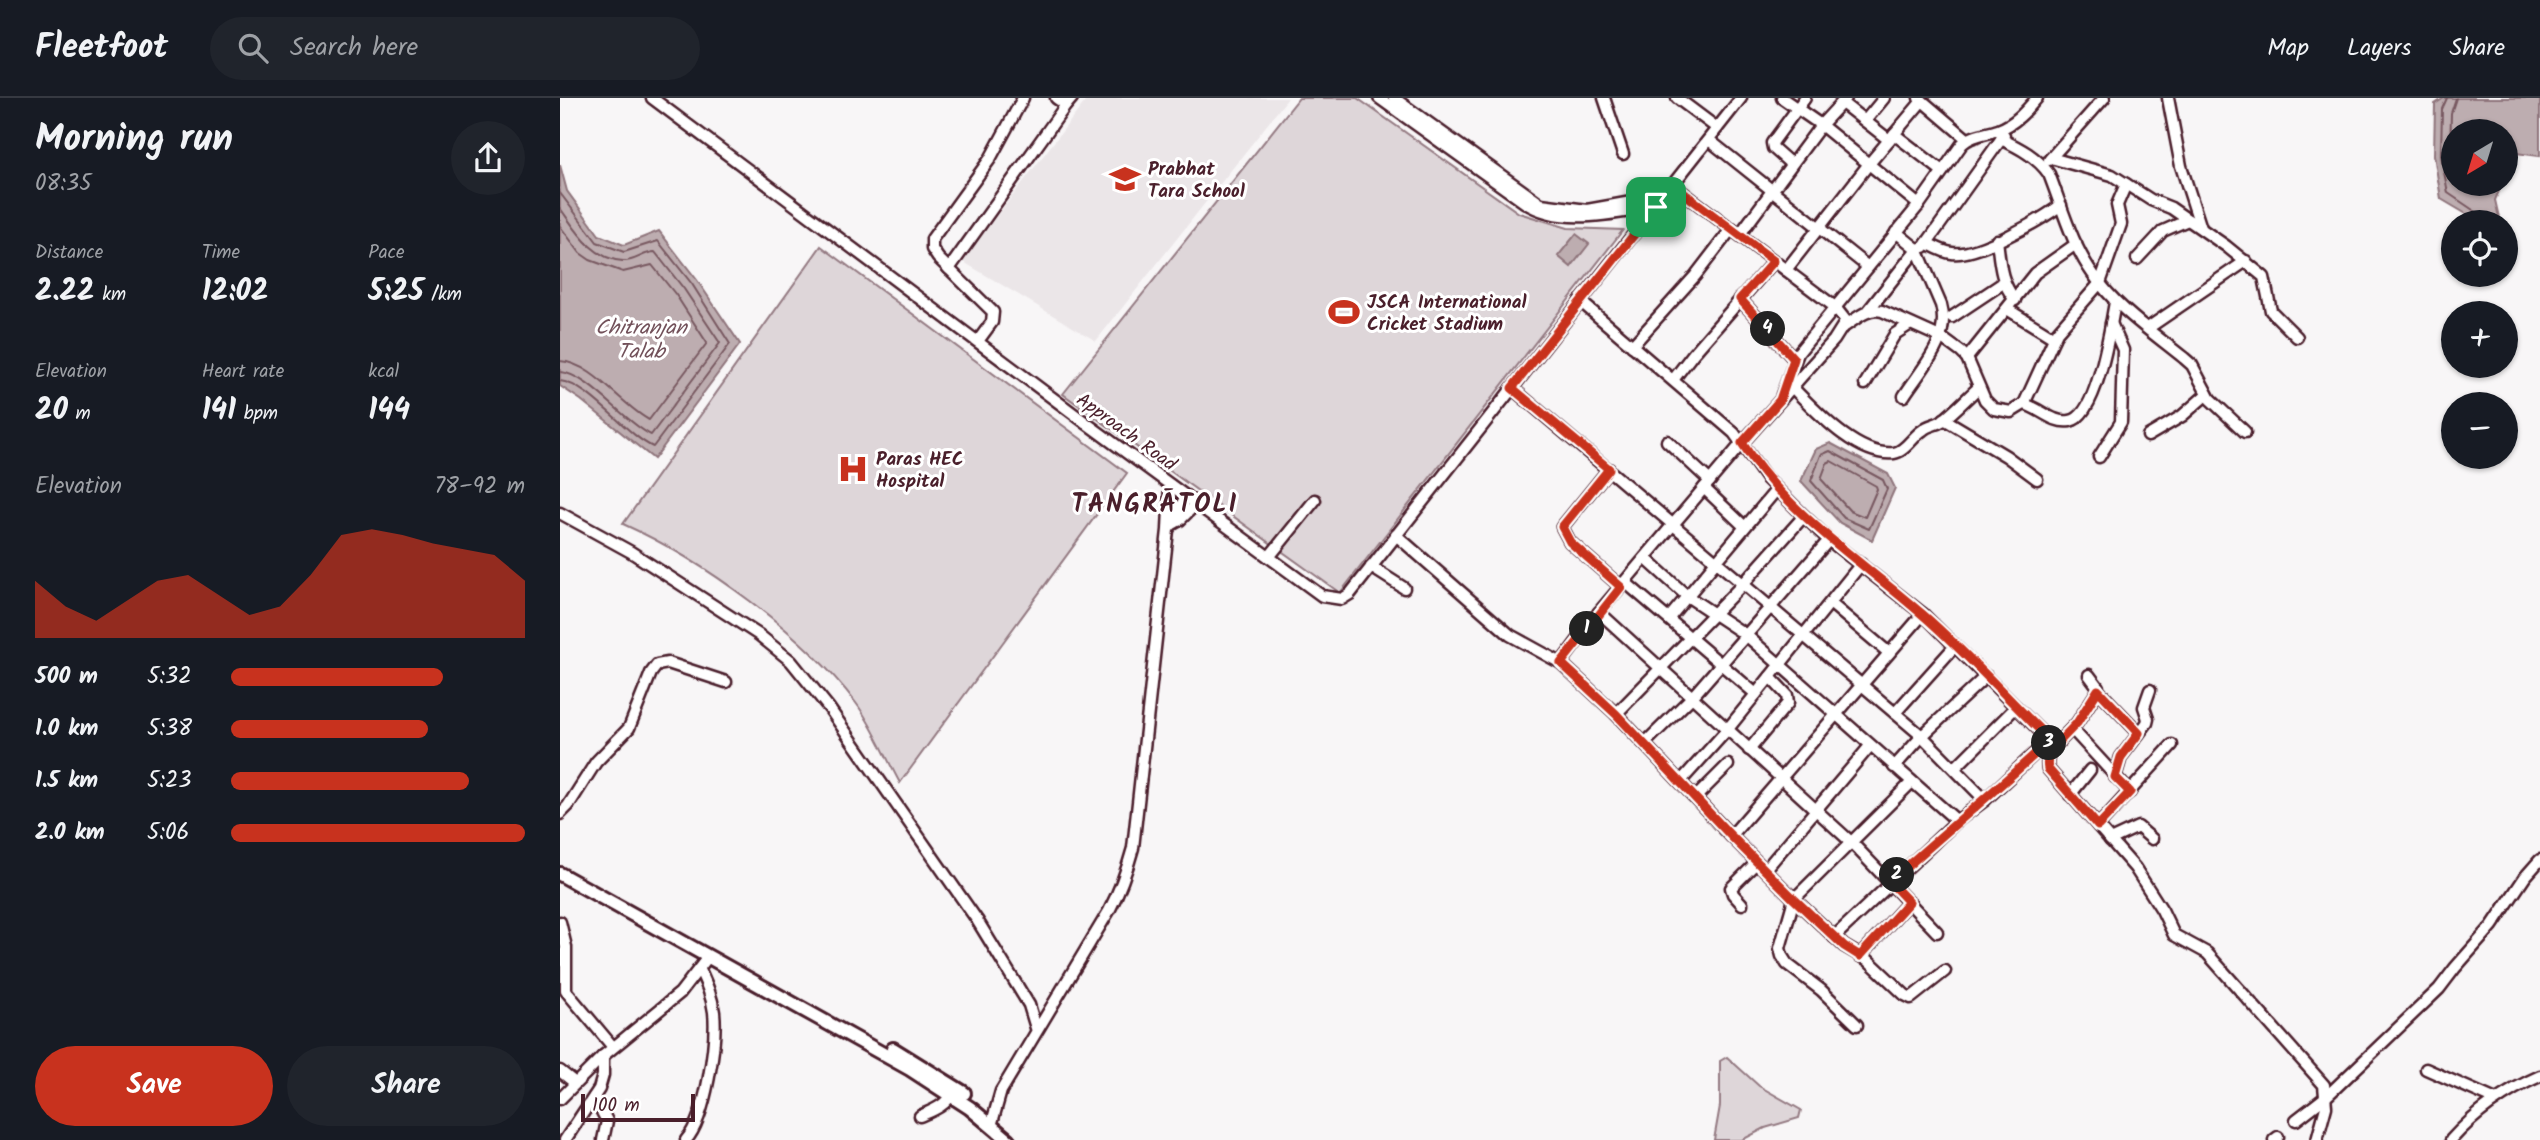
<!DOCTYPE html>
<html lang="en">
<head>
<meta charset="utf-8">
<style>
	body { margin:0; font-family:Kalam,sans-serif; background:#20242c; color:#f1f3f6; height:100vh; display:flex; flex-direction:column; font-size:26px; white-space:nowrap }
	* { box-sizing:border-box; margin:0 }
	p { font-size:23px; color:#9ea1a6 }
	.icon { flex:none; width:38px; height:38px; fill:none; stroke:currentColor; stroke-width:2; stroke-linecap:round; stroke-linejoin:round }
	.map { position:relative; flex:1; overflow:hidden }
	.details { display:flex; flex-direction:column; background:#171b24; width:560px }
	.details>* { flex:none }
	.needle { width:46px; rotate:218deg }
	.buttons { position:absolute; left:1881px; top:21px; display:grid; gap:14px }
	.buttons a { display:grid; place-items:center; width:77px; height:77px; border-radius:50%; background:#171b24; box-shadow:0 2px 5px #0004; font-size:35px }
	.scale { position:absolute; left:21px; bottom:18px; width:114px; box-sizing:border-box; padding-left:7px; border:4px solid #4a1f2b; border-top:0; font-size:19px; line-height:24px; white-space:nowrap; color:#4a1f2b; -webkit-text-stroke:5px #fff; paint-order:stroke }
	.pin { position:absolute; display:grid; place-items:center; width:60px; height:60px; color:#fff; margin:-30px; border-radius:14px; box-shadow:0 4px 10px #0006 }
	.km { position:absolute; width:35px; height:35px; margin:-18px; border-radius:50%; background:#222; color:#fff; font-size:19px; line-height:35px; text-align:center }
	.round { display:grid; place-items:center; flex:none; width:74px; height:74px; border-radius:37px; background:#20242c }
	.overview { display:flex; align-items:center; justify-content:space-between; height:119px; padding:0 35px }
	h1 { font-size:38px; font-weight:700; line-height:52px }
	.stats { display:grid; grid-template-columns:repeat(3,1fr); gap:10px; height:119px; padding:7px 35px }
	.stats div { display:grid; align-content:center }
	.stats b { font-size:30px; font-weight:700 }
	.stats small { font-size:19px; font-weight:400 }
	.stats p { font-size:19px }
	.chart { height:196px; padding:14px 35px }
	.chart p { display:flex; justify-content:space-between }
	.chart svg { width:100%; height:126px; margin-top:7px; fill:#c8321e; opacity:.7 }
	.cta { display:flex; gap:14px; margin-top:auto; padding:14px 35px }
	.cta a { flex:1; height:80px; border-radius:42px; background:#c8321e; color:#fff; font-size:28px; font-weight:700; line-height:80px; text-align:center }
	.cta a+a { background:#20242c; color:#f1f3f6 }
	ul { padding:0 35px; list-style:none; font-size:23px }
	li { display:grid; grid-template-columns:112px 84px 1fr; align-items:center; height:52px }
	li i { height:18px; border-radius:9px; background:#c8321e }
	header { display:flex; align-items:center; gap:42px; box-sizing:border-box; height:98px; padding:0 35px; background:#171b24; border-bottom:2px solid #363941 }
	header strong { font-size:33px }
	nav { display:flex; gap:38px; margin-inline-start:auto; font-size:24px }
	.search { width:490px; height:63px; background:#20242c; display:flex; align-items:center; gap:18px; box-sizing:border-box; padding:0 24px; border-radius:38px; color:#9ea1a6; font-size:26px }
	main { display:flex; flex:1; min-height:0 }
	.map>svg:first-child { display:block }
	.built { fill:#ebe6e8 }
	.green { fill:#ded6d9; stroke:#947a82; stroke-width:2 }
	.water { fill:#bdadb0; stroke:#8f747b; stroke-width:2 }
	.lines { fill:none; stroke-linecap:round; stroke-linejoin:round }
	.shore { stroke:#785860; stroke-width:2 }
	.minor-casing { stroke:#4a1f2b; stroke-width:15 }
	.major-casing { stroke:#4a1f2b; stroke-width:18 }
	.minor { stroke:#fff; stroke-width:10 }
	.major { stroke:#fff; stroke-width:12 }
	.route-casing { stroke:#fff; stroke-width:14 }
	.route { stroke:#c8321e; stroke-width:9 }
	.labels { text-anchor:middle; stroke-width:6; stroke-linejoin:round; paint-order:stroke }
	.poi-label { font-size:19px; font-weight:bold; fill:#4a1f2b; stroke:#fff; text-anchor:start }
	.street-label { font-size:19px; fill:#4a1f2b; stroke:#fff }
	.water-label { font-size:21px; font-style:italic; fill:#72515a; stroke:#fff }
	.district-label { font-size:26px; font-weight:bold; letter-spacing:2px; fill:#4a1f2b; stroke:#fff }
</style>
</head>
<body>
<header>
<strong>Fleetfoot</strong>
<div class="search"><svg class="icon" aria-label="search" viewBox="0 0 24 24"><circle cx="10" cy="10" r="6"/><path d="M15 15l6 6"/></svg>Search here</div>
<nav><a>Map</a><a>Layers</a><a>Share</a></nav>
</header>
<main>
<section class="details">
<div class="overview"><div><h1>Morning run</h1><p>08:35</p></div><a class="round"><svg class="icon" aria-label="share" viewBox="0 0 24 24"><path d="M12 15V3M7 8l5-5 5 5M5 13v7h14v-7"/></svg></a></div>
<div class="stats">
<div><p>Distance</p><b>2.22<small> km</small></b></div>
<div><p>Time</p><b>12:02</b></div>
<div><p>Pace</p><b>5:25<small> /km</small></b></div>
</div>
<div class="stats">
<div><p>Elevation</p><b>20<small> m</small></b></div>
<div><p>Heart rate</p><b>141<small> bpm</small></b></div>
<div><p>kcal</p><b>144</b></div>
</div>
<div class="chart"><p><span>Elevation</span>78–92 m</p>
<svg viewBox="0 0 160 44" preserveAspectRatio="none"><path d="M0 44V24L10 33L20 38L30 31L40 24L50 22L60 29L70 36L80 33L90 22L100 8L110 6L120 8L130 11L140 13L150 15L160 24V44z"/></svg>
</div>
<ul>
<li><b>500 m</b>5:32<i style="width:72%"></i></li>
<li><b>1.0 km</b>5:38<i style="width:67%"></i></li>
<li><b>1.5 km</b>5:23<i style="width:81%"></i></li>
<li><b>2.0 km</b>5:06<i style="width:100%"></i></li>
</ul>
<div class="cta"><a>Save</a><a>Share</a></div>
</section>
<div class="map">
<svg width="1980" height="1042" viewBox="0 0 1980 1042">
	<rect width="100%" height="100%" fill="#f8f6f7"/>
	<filter id="ink" filterUnits="userSpaceOnUse"><feTurbulence type="fractalNoise" baseFrequency=".0143" numOctaves="2"/><feDisplacementMap in="SourceGraphic" scale="14" xChannelSelector="R" yChannelSelector="G"/><feConvolveMatrix kernelMatrix="1 2 1 2 8 2 1 2 1" color-interpolation-filters="sRGB"/></filter>
	<g filter="url(#ink)">
		<!-- built -->
		<polygon class="built" points="528,0 728,0 536,243 402,163"/>
		<!-- green -->
		<g class="green">
			<polygon points="739,0 797,0 959,115 1008,130 1063,132 780,495 503,296"/>
			<path d="M261,148L567,375L340,685C326,660 314,629 296,605C243,535 143,462 63,426Z"/>
			<polygon points="1167,959 1199,988 1241,1012 1239,1020 1205,1030 1182,1042 1154,1042 1160,1008 1160,963"/>
		</g>
		<!-- water -->
		<g class="water">
			<polygon points="1884,0 1980,0 1980,58 1956,55 1946,78 1946,33 1894,33 1894,86 1942,86 1935,102 1940,124 1920,124 1881,101 1874,57 1875,6"/>
			<polygon points="0,67 7,93 39,137 64,147 99,133 137,182 180,246 94,361 21,302 0,288"/>
			<polygon points="1016,136 1029,146 1011,169 998,158"/>
			<polygon points="1270,345 1328,376 1335,390 1312,442 1280,425 1241,383 1256,351"/>
		</g>
		<g class="lines">
			<!-- shore -->
			<g class="shore">
				<polyline points="1887,0 1882,11 1881,57 1888,95 1919,116 1922,124"/>
				<polyline points="1894,78 1890,56 1891,15 1896,0"/>
				<path d="M0,95L37,144L64,154L98,143L132,186L170,246L93,349C65,336 29,286 0,283"/>
				<path d="M0,110C16,132 32,161 63,163C74,164 84,154 95,154L124,191L160,245L91,337C64,324 29,276 0,274"/>
				<path d="M0,128L20,155L30,162L63,174L92,167L116,197L147,245L89,322C61,307 33,265 0,263"/>
				<polygon points="1270,353 1323,382 1327,391 1309,431 1284,420 1251,383 1261,357"/>
				<polygon points="1271,363 1316,388 1317,391 1305,419 1290,413 1261,381 1267,365"/>
			</g>
			<!-- minor casing -->
			<g class="minor-casing">
				<g id="minor">
					<polyline points="92,0 526,325 762,498 782,501 790,496 1181,0"/>
					<polyline points="496,0 506,7 512,0"/>
					<path d="M819,0L964,104C1003,129 1054,115 1096,109"/>
					<polyline points="834,0 981,106 1027,112 1105,98"/>
					<polyline points="1044,0 1063,56"/>
					<polyline points="1117,0 1157,30"/>
					<polyline points="1222,0 1261,27 1359,107"/>
					<polyline points="1359,0 1407,41"/>
					<polyline points="1608,0 1621,68 1641,130"/>
					<polyline points="1282,5 1329,42"/>
					<polyline points="1305,23 1324,0"/>
					<polyline points="1334,36 1382,73"/>
					<path d="M1441,41C1460,50 1477,59 1489,76C1502,109 1512,147 1533,176C1556,210 1592,234 1624,260L1632,267L1650,301L1685,334"/>
					<polyline points="1149,42 1308,169"/>
					<polyline points="1491,60 1552,77 1591,102 1611,110 1666,148 1704,179 1711,213 1737,239"/>
					<polyline points="1489,62 1544,0"/>
					<polyline points="1231,66 1213,50 1212,45 1245,0"/>
					<polyline points="1336,134 1357,151 1364,149 1444,37"/>
					<polyline points="1180,136 1261,27 1286,0"/>
					<path d="M1437,142C1440,165 1440,183 1455,202"/>
					<path d="M1367,145C1375,149 1383,154 1392,155C1416,159 1481,122 1501,107"/>
					<polyline points="1577,161 1603,133 1628,122"/>
					<polyline points="389,171 506,7"/>
					<polyline points="1226,172 1308,67 1362,3"/>
					<polyline points="1180,201 1234,261"/>
					<path d="M1020,203L1174,335L1206,380L1244,418L1269,442L1363,516L1487,640C1493,651 1485,660 1488,671L1575,770L1602,812L1614,837L1647,855L1764,987L1766,1009L1757,1042"/>
					<polyline points="1447,211 1494,240"/>
					<polyline points="1308,213 1357,151"/>
					<polyline points="1392,219 1443,185"/>
					<path d="M1285,228C1296,221 1308,209 1322,213L1382,240L1401,254L1407,260L1425,302L1434,311L1451,314L1464,306C1480,310 1493,326 1510,323C1537,319 1551,227 1555,204"/>
					<polyline points="1588,230 1686,163"/>
					<polyline points="418,243 432,224 433,214 378,160 372,151 372,141 430,61 463,0"/>
					<polyline points="1072,248 1135,178 1172,130"/>
					<polyline points="1407,260 1475,175 1516,146"/>
					<polyline points="1113,282 1133,256 1214,163"/>
					<polyline points="1305,286 1335,236 1349,227"/>
					<path d="M1232,289C1255,312 1297,359 1334,355C1345,354 1353,338 1363,332C1368,327 1376,327 1382,323C1395,313 1406,301 1418,290"/>
					<polyline points="952,290 1362,638 1425,702"/>
					<path d="M1222,297L1238,255L1359,107L1402,46C1411,37 1426,36 1438,32C1455,26 1466,13 1477,0"/>
					<path d="M1344,298C1362,270 1391,242 1381,207L1357,151"/>
					<polyline points="1464,306 1497,234 1540,185 1561,126 1557,107 1566,86"/>
					<polyline points="1384,321 1446,358 1477,381"/>
					<polyline points="1588,338 1622,318 1647,296"/>
					<polyline points="1107,343 1150,383"/>
					<polyline points="1539,359 1561,324 1563,252 1551,225"/>
					<polyline points="1049,371 1002,429 1010,444 1061,489"/>
					<polyline points="1144,390 1184,428"/>
					<polyline points="0,415 71,454 199,537 231,563 269,610 417,822 469,907 476,930"/>
					<polyline points="613,426 620,422 636,406"/>
					<polyline points="610,429 626,398"/>
					<polyline points="836,437 950,537 1001,565 1056,616 1171,738 1234,801 1284,848 1308,862 1345,897 1351,900 1385,873"/>
					<polyline points="709,459 755,402"/>
					<polyline points="1085,460 1127,498 1186,537 1397,723"/>
					<polyline points="811,469 844,490"/>
					<polyline points="1065,484 1196,596"/>
					<polyline points="1270,505 1329,555"/>
					<polyline points="1039,514 1291,744 1377,834"/>
					<polyline points="1109,520 1217,391"/>
					<polyline points="1001,565 1039,514 1182,345 1274,242 1286,223 1275,209 1113,87"/>
					<polyline points="1538,592 1579,635"/>
					<polyline points="1335,615 1395,548"/>
					<polyline points="1056,616 1183,486 1244,418"/>
					<polyline points="1512,631 1570,694"/>
					<polyline points="1085,645 1133,598 1269,442"/>
					<polyline points="1189,652 1228,605 1227,597 1210,579"/>
					<polyline points="1490,653 1517,625 1537,594 1538,589 1529,577"/>
					<polyline points="1334,669 1362,638 1426,578"/>
					<polyline points="1395,670 1456,609"/>
					<polyline points="1555,679 1561,659 1587,625 1588,621 1584,609 1590,592"/>
					<polyline points="1121,683 1167,632 1301,466"/>
					<polyline points="1510,697 1530,672"/>
					<polyline points="1136,699 1168,667"/>
					<polyline points="0,716 8,708 36,664 69,630 91,575 97,567 108,565 166,584"/>
					<polyline points="1538,728 1612,647"/>
					<polyline points="1171,738 1363,516"/>
					<polyline points="1550,742 1578,729 1592,741"/>
					<polyline points="1205,772 1310,648"/>
					<polyline points="1182,806 1173,796 1171,790 1197,764"/>
					<polyline points="0,824 6,849 6,893 53,949"/>
					<polyline points="1274,839 1397,723 1425,702 1488,643"/>
					<polyline points="1300,858 1349,804"/>
					<polyline points="1297,927 1261,892 1227,866 1222,858 1220,850 1234,801 1352,684"/>
					<polyline points="1866,971 1936,1002"/>
					<polyline points="0,973 15,985"/>
					<polyline points="34,999 47,1023 43,1042"/>
					<polyline points="0,1001 43,958 120,895 148,859"/>
					<path d="M360,1018C371,1013 386,1008 391,996"/>
					<polyline points="1736,1022 1767,998 1879,891 1895,870 1932,828 1965,779 1980,762"/>
					<path d="M431,1028L441,993L549,813C560,792 567,772 573,750L608,432L610,387"/>
					<polyline points="5,1042 39,991 43,977 43,958"/>
					<path d="M126,1042C146,1020 157,943 154,914C152,898 146,885 140,872"/>
					<polyline points="1714,1042 1718,1039"/>
					<path d="M1891,1042C1916,1014 1946,993 1980,978"/>
				</g>
			</g>
			<!-- major casing -->
			<g class="major-casing">
				<g id="major">
					<polyline points="0,776 350,971 410,1010 448,1042"/>
					<polyline points="333,951 404,995"/>
				</g>
			</g>
			<!-- minor -->
			<use href="#minor" class="minor"/>
			<!-- major -->
			<use href="#major" class="major"/>
		</g>
	</g>
	<g class="lines" filter="url(#ink)">
		<!-- route casing -->
		<g class="route-casing">
			<path id="route" d="M1096,109L952,290L1049,371L1002,429L1010,444L1061,489L1001,565L1056,616L1171,738L1234,801L1284,848L1300,858L1349,804L1330,784C1382,736 1437,692 1489,643L1490,653L1517,625L1538,592L1579,635L1561,659L1555,679L1570,694L1538,728L1488,671C1485,660 1493,651 1487,639C1445,598 1406,554 1362,516C1299,461 1227,416 1182,345L1220,302L1234,261L1180,201L1214,163L1113,87L1096,109"/>
		</g>
		<!-- route -->
		<use href="#route" class="route"/>
	</g>
	<!-- icons -->
	<defs>
		<g id="school-bare" transform="scale(2.415)"><path d="M0-5L7-2L0 1L-7-2ZM-4 1L0 2.5L4 1V4Q0 6-4 4Z" fill="#c8321e" stroke="#fff" stroke-width="2.5" paint-order="stroke"/></g>
		<g id="stadium-bare" transform="scale(2.415)"><path d="M0-5a6.5 5 0 1 0 0 10a6.5 5 0 1 0 0-10ZM-3.5-1.8h7v3.6h-7Z" fill="#c8321e" stroke="#fff" stroke-width="2.5" paint-order="stroke"/></g>
		<g id="hospital-bare" transform="scale(2.415)"><path d="M-5-5h3v3.5h4V-5h3V5h-3V1.5h-4V5h-3Z" fill="#c8321e" stroke="#fff" stroke-width="2.5" paint-order="stroke"/></g>
	</defs>
	<g fill-rule="evenodd">
		<use href="#school-bare" x="565" y="81"/>
		<use href="#stadium-bare" x="784" y="214"/>
		<use href="#hospital-bare" x="293" y="371"/>
	</g>
	<g class="labels">
		<!-- poi labels -->
		<g class="poi-label">
			<text x="588" y="77">Prabhat<tspan x="588" dy="22">Tara School</tspan></text>
			<text x="807" y="210">JSCA International<tspan x="807" dy="22">Cricket Stadium</tspan></text>
			<text x="316" y="367">Paras HEC<tspan x="316" dy="22">Hospital</tspan></text>
		</g>
		<!-- street labels -->
		<g class="street-label">
			<text transform="translate(567 333) rotate(36)" y="7">Approach Road</text>
		</g>
		<!-- water labels -->
		<g class="water-label">
			<text x="81" y="236">Chitranjan<tspan x="81" dy="24">Talab</tspan></text>
		</g>
		<!-- district labels -->
		<g class="district-label">
			<text x="595" y="414">TANGRĀTOLI</text>
		</g>
	</g>
</svg>
<div class="buttons">
<a><svg class="needle" viewBox="-14 -14 28 28"><path d="M0-13l5 13h-10z" fill="#e53935"/><path d="M0 13l5-13h-10z" fill="#9ea1a6"/></svg></a>
<a><svg class="icon" aria-label="locate" viewBox="0 0 24 24"><circle cx="12" cy="12" r="6"/><path d="M12 2v4M12 18v4M2 12h4M18 12h4"/></svg></a>
<a>+</a>
<a>−</a>
</div>
<div class="scale">100 m</div>
<div class="pin" style="left:1096px;top:109px;background:#1e9e55"><svg class="icon" aria-label="arrive" viewBox="0 0 24 24"><path d="M6 21V4h12l-3 4 3 4H6"/></svg></div>
<b class="km" style="left:1027px;top:531px">1</b>
<b class="km" style="left:1337px;top:777px">2</b>
<b class="km" style="left:1489px;top:645px">3</b>
<b class="km" style="left:1208px;top:231px">4</b>
</div>
</main>
</body>
</html>
